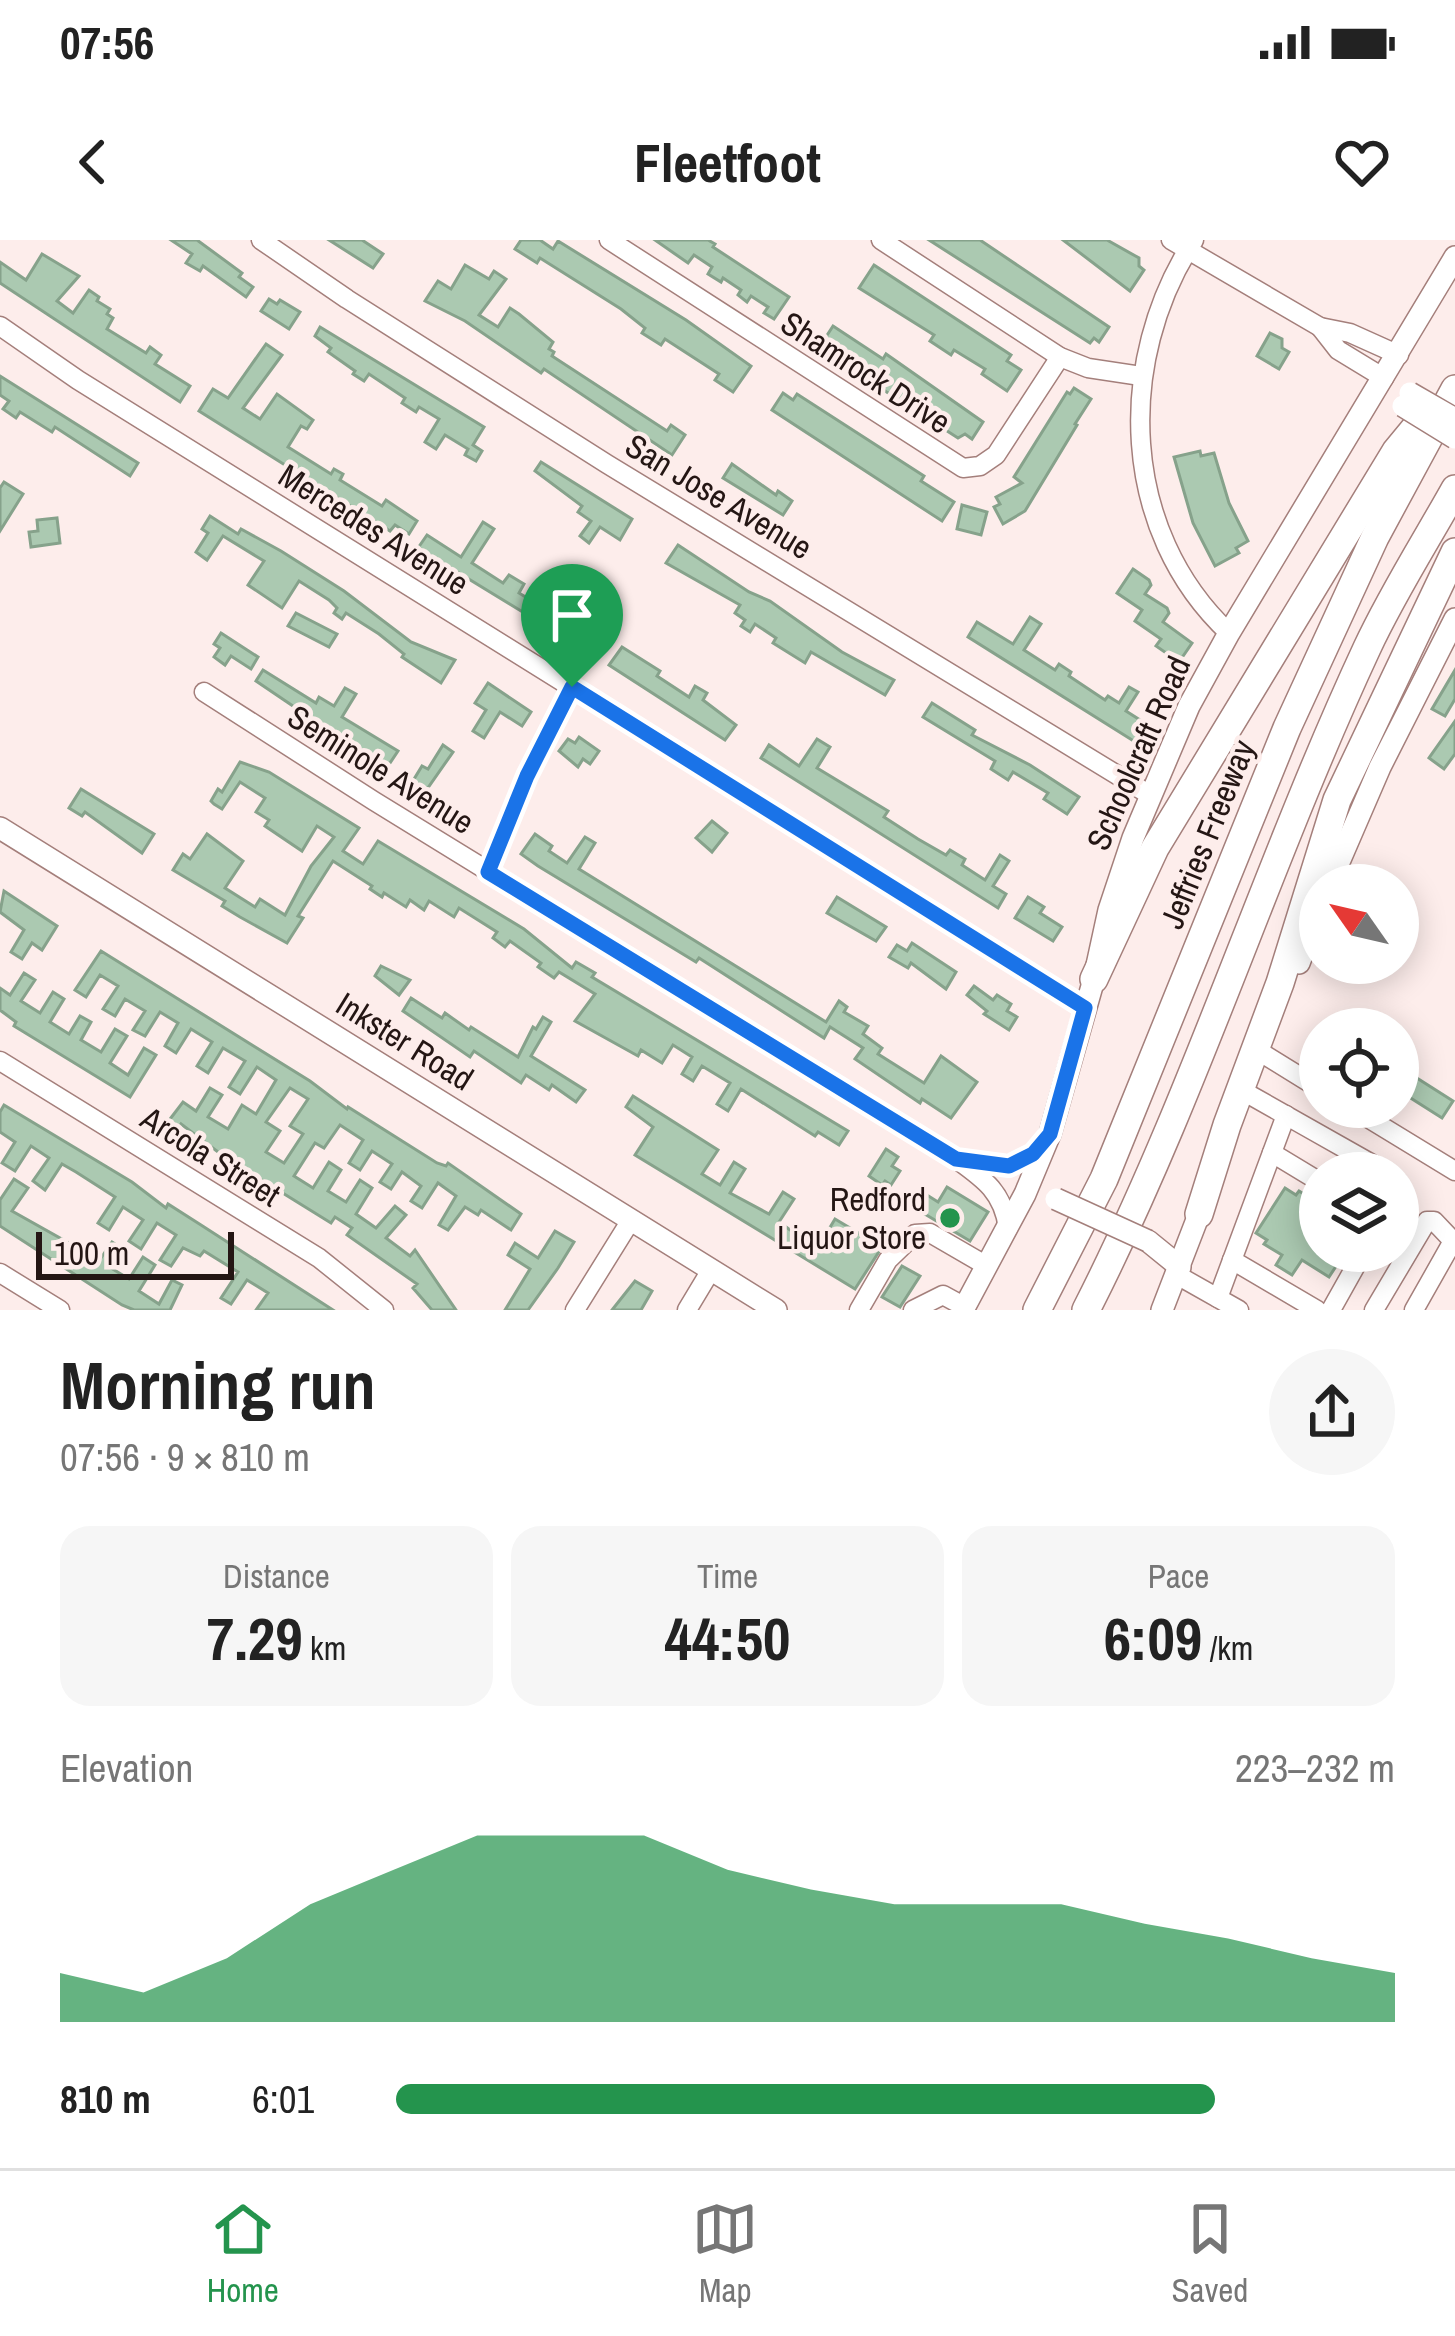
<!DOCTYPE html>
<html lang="en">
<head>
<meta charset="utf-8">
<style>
	body { margin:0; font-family:"Archivo Narrow",sans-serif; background:#f6f6f6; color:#222; height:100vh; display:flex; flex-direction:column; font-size:45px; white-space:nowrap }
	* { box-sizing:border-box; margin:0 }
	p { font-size:39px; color:#767676 }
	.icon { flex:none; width:66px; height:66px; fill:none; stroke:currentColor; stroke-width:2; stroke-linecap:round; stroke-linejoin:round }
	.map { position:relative; height:1070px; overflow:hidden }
	.side { display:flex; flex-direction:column; background:#fff; flex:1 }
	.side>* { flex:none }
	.needle { width:78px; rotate:304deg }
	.tools { position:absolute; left:1299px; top:624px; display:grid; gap:24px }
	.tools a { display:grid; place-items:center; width:120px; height:120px; border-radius:50%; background:#fff; box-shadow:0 6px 30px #0003; font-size:60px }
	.scale { position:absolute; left:36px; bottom:30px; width:198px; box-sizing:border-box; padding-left:12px; border:6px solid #241614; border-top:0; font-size:33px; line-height:42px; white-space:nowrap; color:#241614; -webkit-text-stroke:9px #fdedeb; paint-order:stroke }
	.pin { position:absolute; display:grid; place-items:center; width:102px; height:102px; color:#fff; margin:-123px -51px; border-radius:50% 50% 50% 0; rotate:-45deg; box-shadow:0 0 12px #0007 }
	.pin .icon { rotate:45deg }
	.round { display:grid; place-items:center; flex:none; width:126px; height:126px; border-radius:63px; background:#f6f6f6 }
	.head { display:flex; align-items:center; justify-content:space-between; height:204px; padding:0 60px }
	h1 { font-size:66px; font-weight:700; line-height:90px }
	.metrics { display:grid; grid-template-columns:repeat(3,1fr); gap:18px; height:204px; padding:12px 60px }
	.metrics div { display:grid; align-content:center; border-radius:30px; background:#f6f6f6; text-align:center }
	.metrics b { font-size:60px; font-weight:700 }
	.metrics small { font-size:33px; font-weight:400 }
	.metrics p { font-size:33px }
	.chart { height:336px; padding:24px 60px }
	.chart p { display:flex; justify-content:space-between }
	.chart svg { width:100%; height:216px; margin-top:12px; fill:#24944d; opacity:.7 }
	ul { padding:0 60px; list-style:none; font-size:39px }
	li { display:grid; grid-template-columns:192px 144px 1fr; align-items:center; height:90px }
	li i { height:30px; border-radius:15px; background:#24944d }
	.status { display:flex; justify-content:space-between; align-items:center; height:84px; padding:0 60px; background:#fff; direction:ltr }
	.status svg { height:33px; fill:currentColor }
	header { display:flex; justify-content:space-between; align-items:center; height:156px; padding:0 60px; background:#fff; font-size:54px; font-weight:700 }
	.dock { display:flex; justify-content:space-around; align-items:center; height:168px; border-top:3px solid #e0e0e0; background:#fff; font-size:33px; color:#767676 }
	.dock a { display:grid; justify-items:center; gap:6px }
	.dock .active { color:#24944d }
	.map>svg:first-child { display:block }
	.building { fill:#abc9b1; stroke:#86a28b; stroke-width:3; fill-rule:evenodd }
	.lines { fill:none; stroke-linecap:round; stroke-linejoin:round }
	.minor-casing { stroke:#a47f7b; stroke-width:21 }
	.major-casing { stroke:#a47f7b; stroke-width:24 }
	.highway-casing { stroke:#a47f7b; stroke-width:30 }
	.minor { stroke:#fff; stroke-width:18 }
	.major { stroke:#fff; stroke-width:21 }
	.highway { stroke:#fff; stroke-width:27 }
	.major-bridge-casing { stroke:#a47f7b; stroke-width:24; stroke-linecap:butt }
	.major-bridge { stroke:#fff; stroke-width:21 }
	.route-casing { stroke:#fff; stroke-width:24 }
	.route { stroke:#1a73e8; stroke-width:15 }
	.poi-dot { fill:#24944d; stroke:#fdedeb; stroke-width:4.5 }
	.labels { text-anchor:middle; stroke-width:9; stroke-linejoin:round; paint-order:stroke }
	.street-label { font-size:33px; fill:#241614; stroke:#fdedeb }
	.poi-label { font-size:33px; fill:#241614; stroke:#fdedeb; text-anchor:end }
</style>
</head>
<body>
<div class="status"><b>07:56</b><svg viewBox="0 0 49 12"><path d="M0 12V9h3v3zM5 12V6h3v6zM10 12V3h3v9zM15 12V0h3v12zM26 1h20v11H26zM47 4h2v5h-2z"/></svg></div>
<header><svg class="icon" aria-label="back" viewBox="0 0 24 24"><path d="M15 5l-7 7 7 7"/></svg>Fleetfoot<svg class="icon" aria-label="heart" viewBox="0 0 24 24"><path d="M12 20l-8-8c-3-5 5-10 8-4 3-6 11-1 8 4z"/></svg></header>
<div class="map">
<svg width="1455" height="1070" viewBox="0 0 1455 1070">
	<rect width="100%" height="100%" fill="#fdedeb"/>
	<!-- building -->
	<g class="building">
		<polygon points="171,0 197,0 242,33 239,37 253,47 246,57 203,26 200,31 186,23 192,14"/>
		<polygon points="329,0 362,0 383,14 373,28"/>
		<polygon points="521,0 540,0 553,9 558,1 686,80 751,126 733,152 715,140 719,134 665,99 661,105 642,93 645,88 621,69 540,18 537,23 515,9"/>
		<polygon points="655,0 708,0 715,4 713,7 789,57 774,79 764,73 768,67 751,56 747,62 738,55 741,50 723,38 721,42 708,34 712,27 694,15 688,23"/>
		<polygon points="929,0 980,0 1109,87 1099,102 1094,98 1090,103"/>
		<polygon points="1063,0 1107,0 1139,18 1139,26 1144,30 1130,51"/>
		<polygon points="42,14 79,36 57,61 73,73 89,50 99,57 97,61 110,69 107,74 113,78 107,89 146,113 150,107 161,115 155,124 190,146 180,162 0,43 0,22 26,40"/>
		<polygon points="465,25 489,39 494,31 506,39 479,75 498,87 510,68 519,74 553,102 549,109 554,112 552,116 667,191 671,185 685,195 672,215 544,129 541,133 465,81 425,61 438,41 451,49"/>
		<polygon points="874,25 1011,115 1007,121 1021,130 1007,151 982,134 985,129 954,110 951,115 930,101 934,95 859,48"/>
		<polygon points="269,59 277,64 280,60 300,72 289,89 261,71"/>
		<polygon points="833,86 883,119 886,114 983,182 972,199 965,194 958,198 826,113 830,108 822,103"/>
		<polygon points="320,87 484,187 473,205 482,211 476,221 465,215 468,209 445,195 436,209 425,202 439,179 419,167 416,172 402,163 405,158 369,134 364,141 353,134 355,131 328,112 331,108 315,96"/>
		<polygon points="1270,93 1282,99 1282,108 1289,112 1279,129 1257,116"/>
		<polygon points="266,104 282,115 243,168 260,179 277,154 313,180 307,189 301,186 288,207 331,234 334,229 343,234 340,240 382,266 386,260 417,281 409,294 395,285 390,291 199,171 213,149 228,158"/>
		<polygon points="0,136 138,223 130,236 55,187 52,192 20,172 16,178 3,169 9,161 0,155"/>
		<polygon points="1074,148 1091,159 1075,184 1077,185 1025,271 1003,284 994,267 1000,264 996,257 1022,243 1014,237 1067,152 1070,154"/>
		<polygon points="783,153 793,160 797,154 924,236 921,241 954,262 942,281 772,170"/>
		<polygon points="1200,211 1201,216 1214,213 1229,263 1248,301 1236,308 1239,313 1215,326 1193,283 1174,217"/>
		<polygon points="541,222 632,279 620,300 600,287 589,303 580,296 591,281 578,272 582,266 535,231"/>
		<polygon points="732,224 776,255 778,251 792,261 783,275 723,238"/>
		<polygon points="4,242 23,254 0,291 0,248"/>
		<polygon points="962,265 987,272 981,295 957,289"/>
		<polygon points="210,276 238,294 241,289 281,311 344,351 411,402 455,420 441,443 402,417 404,414 379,394 346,373 342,379 334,373 337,368 329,360 299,341 282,368 248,345 264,321 223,296 207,320 196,312 208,293 202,289"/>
		<polygon points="57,278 60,303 31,307 29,292 38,291 37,280"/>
		<polygon points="483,282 494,289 472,323 503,343 509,335 524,344 519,353 570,384 562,396 418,308 427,295 461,317"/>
		<polygon points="678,305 749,352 770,361 842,412 894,440 885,455 811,412 805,423 773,403 776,398 755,384 750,392 741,386 745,380 735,373 740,365 666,323"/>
		<polygon points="1133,329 1149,340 1151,345 1145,354 1167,368 1169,373 1163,382 1192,403 1179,422 1156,406 1161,399 1135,381 1142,370 1117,353"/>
		<polygon points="296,373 337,394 329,407 288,386"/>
		<polygon points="1030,377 1041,384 1024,410 1055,430 1059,424 1071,432 1069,436 1105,460 1108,456 1119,463 1129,447 1138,452 1126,471 1151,487 1140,505 968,397 977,382 1013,404"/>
		<polygon points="221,393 258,417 251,429 231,416 225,425 214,417 220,408 214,404"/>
		<polygon points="622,407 660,431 657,436 689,457 695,446 707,453 703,460 736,485 725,500 609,425"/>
		<polygon points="263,430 316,463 319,457 334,466 345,448 356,454 342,477 398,511 386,529 256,441"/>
		<polygon points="1455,430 1455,459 1445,476 1432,469"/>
		<polygon points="488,443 531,472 522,486 500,472 484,498 473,491 486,470 475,463"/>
		<polygon points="932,463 975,490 972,495 1030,525 1079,557 1067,574 1044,559 1048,553 1013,532 1008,540 991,529 995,521 923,477"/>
		<polygon points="1455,481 1455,514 1444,529 1429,518"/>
		<polygon points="579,497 599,511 590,524 583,519 578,527 559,511 568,499 575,503"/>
		<polygon points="817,499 830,507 817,528 888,571 884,577 918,599 946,615 950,610 965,619 962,625 985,640 1000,615 1009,621 993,646 1006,654 998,668 761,518 769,505 799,526"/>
		<polygon points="443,505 453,512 425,552 411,544 422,526 428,529"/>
		<polygon points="240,522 269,532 359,588 343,611 363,624 378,601 524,689 572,728 576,722 595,733 592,737 848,891 839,905 818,892 815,896 741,849 728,871 717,864 730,843 702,826 693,841 682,834 692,817 673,805 662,823 641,810 638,816 575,781 595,754 559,732 554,738 538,727 541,723 510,701 505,707 493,698 497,692 459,668 454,677 429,661 424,670 410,660 406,667 384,653 382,657 370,649 372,646 333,621 298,676 303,678 287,703 240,677 222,666 225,661 173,630 183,614 190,619 207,594 243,621 225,648 255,667 260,659 285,675 311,626 334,597 317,586 302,611 265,586 269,580 256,572 265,558 240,542 222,569 214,564 211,561 218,549 222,552"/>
		<polygon points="81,549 154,594 142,613 85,572 82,576 69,568"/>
		<polygon points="712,581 727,593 712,612 696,598"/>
		<polygon points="535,594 552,606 549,611 567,623 585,597 595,603 579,629 826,782 839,761 847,767 844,772 868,786 863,794 882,808 878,814 924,843 941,816 977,842 951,878 922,859 920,863 855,819 863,808 830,787 824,798 699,718 696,722 538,626 521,614"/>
		<polygon points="4,651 57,686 42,710 32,703 22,719 11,712 24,690 0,672"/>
		<polygon points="837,657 886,687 876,701 827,673"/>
		<polygon points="1028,657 1044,667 1040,673 1062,687 1053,701 1015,678"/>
		<polygon points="912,703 956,732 946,749 911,723 908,728 889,717 897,705 907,711"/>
		<path d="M101,711L310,841L347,869L348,867L437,923L446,926L448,923L521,974L511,990L481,970L478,975L465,967L448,990L439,985L456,956L438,943L422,968L411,961L421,946L402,932L391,949L380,942L392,924L372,911L360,930L349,923L363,900L340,885L324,908L315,903L294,936L313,948L329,922L341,930L328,951L346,962L360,940L372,948L356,974L376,988L395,966L406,975L386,998L410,1016L415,1010L456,1070H432L413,1048L417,1044L347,995L352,988L335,977L331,983L226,918L181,884L177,890L167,883L183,862L196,871L210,848L222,855L208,877L228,889L242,865L256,874L276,840L257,827L240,854L229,847L245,821L223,808L208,833L197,826L212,802L191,789L176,813L165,806L178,783L160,772L145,796L133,790L145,771L125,759L115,776L103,769L118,746L100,735L86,757L75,750ZM290,848L308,859L290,886L303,894L284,923L266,912L280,891L266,882Z"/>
		<polygon points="381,726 410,740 399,755 375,736"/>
		<polygon points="24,733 35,740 21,761 40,773 53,752 64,759 50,782 69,794 80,776 91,782 81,800 101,812 115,789 127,796 110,823 128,835 144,808 156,815 130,857 14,786 16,782 0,770 0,748 10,755"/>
		<polygon points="974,746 993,760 997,755 1011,764 1007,771 1017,777 1009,790 984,774 987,771 967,755"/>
		<polygon points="411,758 442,778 445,773 469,790 471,787 518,817 533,787 536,789 543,777 551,782 531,816 585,850 576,862 552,845 549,850 526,835 521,843 474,811 470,817 403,771"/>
		<polygon points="1409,833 1453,861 1442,878 1398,850"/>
		<polygon points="633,856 718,910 702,934 720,945 734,922 745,929 730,953 769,974 783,952 794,959 779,982 817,1009 835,979 882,1007 855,1049 635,915 653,887 626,867"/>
		<polygon points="4,865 132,942 166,968 168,964 201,985 333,1070 256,1070 268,1053 247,1040 231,1064 221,1058 238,1032 204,1011 200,1016 183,1008 171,1026 160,1020 176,995 157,983 141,1009 129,1001 143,980 123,967 109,990 98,983 115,957 76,932 62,924 45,950 33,941 49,918 31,906 15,931 2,923 15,902 0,892 0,872"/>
		<polygon points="886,909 898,917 892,926 900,931 891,945 885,941 882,945 869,936"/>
		<polygon points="14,939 28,948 12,971 76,1007 73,1011 96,1025 112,1002 123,1009 111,1028 129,1039 143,1017 155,1025 139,1051 159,1064 172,1040 182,1045 170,1070 134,1070 122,1065 0,986 0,960"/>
		<polygon points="947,947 988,972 970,1001 918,970 927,955 938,962"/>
		<polygon points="1285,948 1296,955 1299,951 1320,964 1320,1011 1346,1011 1329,1037 1302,1020 1292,1035 1276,1025 1282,1015 1264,1004 1267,1000 1256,993"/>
		<polygon points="555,991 574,1002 558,1028 528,1070 505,1070 530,1029 508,1015 515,1003 538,1018"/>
		<polygon points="902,1026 920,1036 900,1067 882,1057"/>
		<polygon points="635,1041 652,1051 641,1070 612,1070"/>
	</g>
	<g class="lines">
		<!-- minor casing -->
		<g class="minor-casing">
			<g id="minor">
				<polyline points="261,0 347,59 607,224 1150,555"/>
				<polyline points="609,0 963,228 980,226 996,215 1060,117"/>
				<polyline points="881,0 1060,117 1088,128 1141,136"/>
				<polyline points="1171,0 1320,87 1350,93 1399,115"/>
				<path d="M1194,0C1115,121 1120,291 1229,393"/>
				<polyline points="0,86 78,140 1086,768"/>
				<polyline points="1320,87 1338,110 1384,138"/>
				<path d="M204,452L374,561L956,919C984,939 1003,952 1008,988"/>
				<polyline points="488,632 527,536 572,447"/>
				<polyline points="1265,815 1320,849"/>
				<polyline points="0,821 319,1018 384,1070"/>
				<polyline points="1250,855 1388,933"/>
				<polyline points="1350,867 1455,931"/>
				<polyline points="1272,913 1320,942"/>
				<path d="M966,921C998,928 1020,929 1044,903"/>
				<polyline points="1398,942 1398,946"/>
				<polyline points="1232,1020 1317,1070"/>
				<polyline points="0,1033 60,1070"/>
				<polyline points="1177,1035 1239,1070"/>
				<polyline points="1218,1058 1286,875"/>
				<polyline points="575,1070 631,980"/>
				<polyline points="687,1070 711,1030"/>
				<polyline points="859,1070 888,1020 915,994 930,993 987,1026"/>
				<polyline points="913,1070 943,1055 965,1067"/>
				<polyline points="1331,1070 1364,1011"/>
				<polyline points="1374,1070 1427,981 1434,981 1453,1001 1414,1070"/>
			</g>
		</g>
		<!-- major casing -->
		<g class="major-casing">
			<g id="major">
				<polyline points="0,588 776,1070"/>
				<polyline points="1329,645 1380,527 1455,379"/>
				<polyline points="1299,723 1320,668"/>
				<polyline points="1148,1001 1180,1027"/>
				<polyline points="963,1070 1025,954 1050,894 1094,739 1109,670 1133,598 1189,466 1229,393 1455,17"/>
				<polyline points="1162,1070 1203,964"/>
			</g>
		</g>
		<!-- highway casing -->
		<g class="highway-casing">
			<g id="highway">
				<polyline points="1094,739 1155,608 1396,211 1429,171"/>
				<polyline points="1199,974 1227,885 1280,743 1337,560 1455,312"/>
				<polyline points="1037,1070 1104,939 1287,488 1375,297 1455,149"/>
				<path d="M1086,1070C1195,856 1266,625 1367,408C1392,354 1426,301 1455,249"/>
			</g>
		</g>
		<!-- minor -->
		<use href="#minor" class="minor"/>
		<!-- major -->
		<use href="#major" class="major"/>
		<!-- highway -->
		<use href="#highway" class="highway"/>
		<!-- major-bridge casing -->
		<g class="major-bridge-casing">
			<g id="major-bridge">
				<polyline points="1410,153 1455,179"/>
				<polyline points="1403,166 1455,198"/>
				<polyline points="1056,959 1148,1001"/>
			</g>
		</g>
		<!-- major-bridge -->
		<use href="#major-bridge" class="major-bridge"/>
	</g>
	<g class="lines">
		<!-- route casing -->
		<g class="route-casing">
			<polygon id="route" points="572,447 1085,768 1050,894 1033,914 1009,926 956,919 488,632 527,536"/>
		</g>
		<!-- route -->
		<use href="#route" class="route"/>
	</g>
	<!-- markers -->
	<circle class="poi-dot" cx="950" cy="978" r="12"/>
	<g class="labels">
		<!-- street labels -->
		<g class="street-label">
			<text transform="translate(866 132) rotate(33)" y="12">Shamrock Drive</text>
			<text transform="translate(719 256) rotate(31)" y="12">San Jose Avenue</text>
			<text transform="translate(374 289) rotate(32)" y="12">Mercedes Avenue</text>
			<text transform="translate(1138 513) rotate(-66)" y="12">Schoolcraft Road</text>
			<text transform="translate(381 529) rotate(32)" y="12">Seminole Avenue</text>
			<text transform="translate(1207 594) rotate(-68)" y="12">Jeffries Freeway</text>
			<text transform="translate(405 801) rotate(32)" y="12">Inkster Road</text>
			<text transform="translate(211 916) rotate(32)" y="12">Arcola Street</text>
		</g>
		<!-- poi labels -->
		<g class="poi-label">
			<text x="926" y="971">Redford<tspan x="926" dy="38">Liquor Store</tspan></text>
		</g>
	</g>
</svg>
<div class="tools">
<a><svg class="needle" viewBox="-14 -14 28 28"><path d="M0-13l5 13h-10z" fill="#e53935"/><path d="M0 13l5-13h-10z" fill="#767676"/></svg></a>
<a><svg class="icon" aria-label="locate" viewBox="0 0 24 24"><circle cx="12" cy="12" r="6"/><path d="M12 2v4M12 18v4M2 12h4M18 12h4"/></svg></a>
<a><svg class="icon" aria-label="layers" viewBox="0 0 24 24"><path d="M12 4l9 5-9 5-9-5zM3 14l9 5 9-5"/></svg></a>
</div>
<div class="scale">100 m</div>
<div class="pin" style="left:572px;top:447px;background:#1e9e55"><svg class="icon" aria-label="arrive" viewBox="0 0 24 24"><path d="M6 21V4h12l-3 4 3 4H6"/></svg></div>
</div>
<section class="side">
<div class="head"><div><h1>Morning run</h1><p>07:56 · 9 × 810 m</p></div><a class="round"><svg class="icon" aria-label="share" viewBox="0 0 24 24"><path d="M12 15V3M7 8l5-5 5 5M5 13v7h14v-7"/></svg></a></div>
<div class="metrics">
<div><p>Distance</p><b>7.29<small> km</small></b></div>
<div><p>Time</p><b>44:50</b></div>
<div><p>Pace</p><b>6:09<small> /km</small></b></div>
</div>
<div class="chart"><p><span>Elevation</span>223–232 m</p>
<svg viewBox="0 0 160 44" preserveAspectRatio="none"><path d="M0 44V34L10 38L20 31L30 20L40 13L50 6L60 6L70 6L80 13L90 17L100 20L110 20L120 20L130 24L140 27L150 31L160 34V44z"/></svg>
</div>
<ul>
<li><b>810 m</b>6:01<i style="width:82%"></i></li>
</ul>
</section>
<nav class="dock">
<a class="active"><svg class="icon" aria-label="home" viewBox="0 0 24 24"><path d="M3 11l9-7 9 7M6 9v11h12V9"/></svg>Home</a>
<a><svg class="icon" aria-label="map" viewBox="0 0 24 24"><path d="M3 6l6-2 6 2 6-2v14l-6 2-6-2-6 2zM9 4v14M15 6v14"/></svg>Map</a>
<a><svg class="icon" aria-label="saved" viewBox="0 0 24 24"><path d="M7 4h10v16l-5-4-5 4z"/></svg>Saved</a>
</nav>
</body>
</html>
